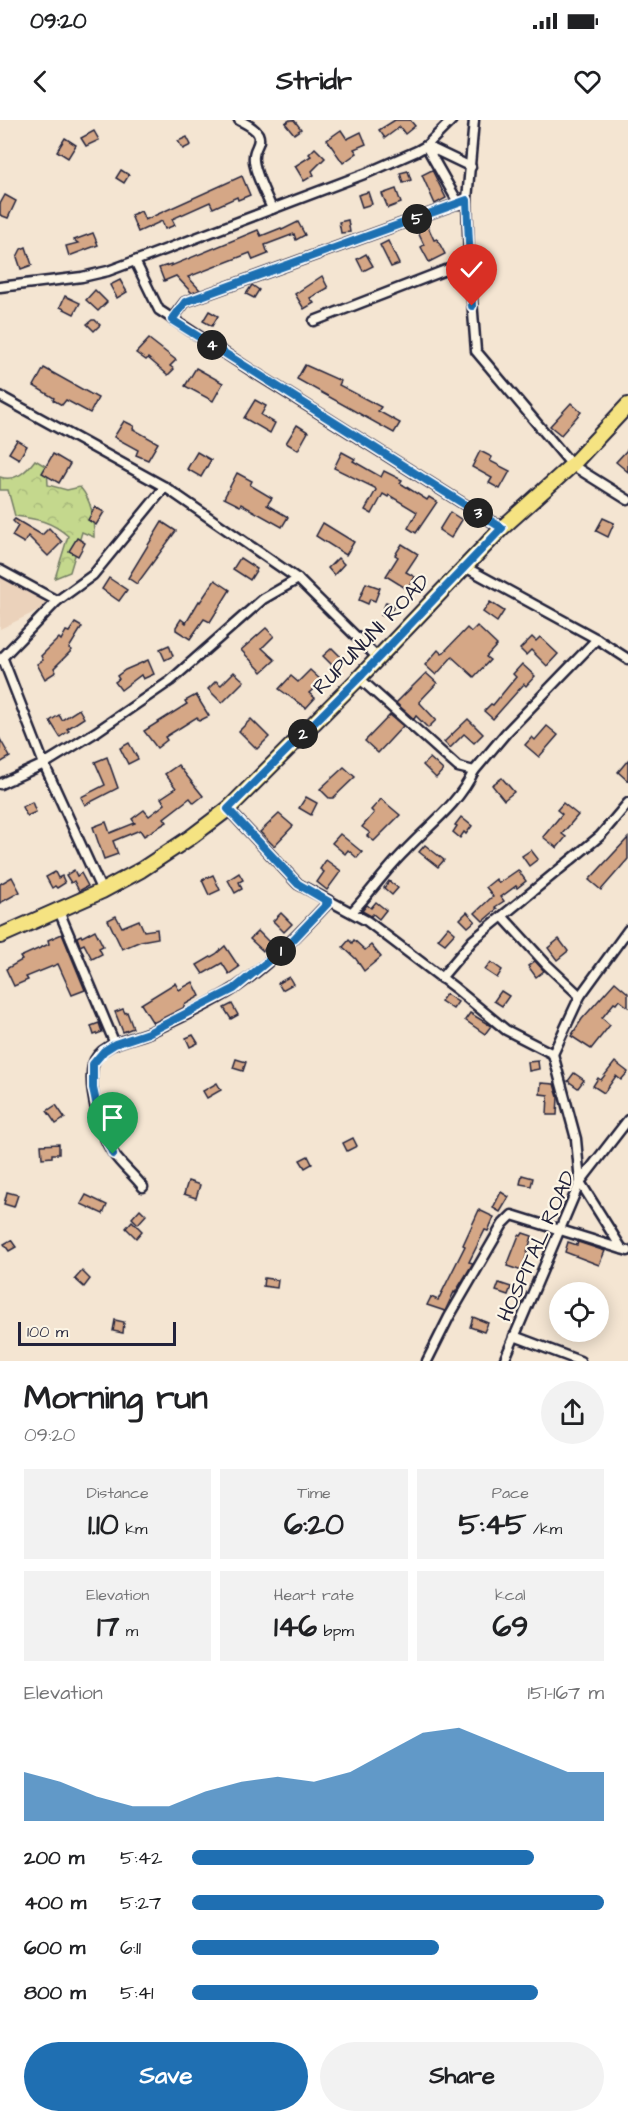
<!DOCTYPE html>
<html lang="en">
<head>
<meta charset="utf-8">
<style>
	body { margin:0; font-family:"Architects Daughter",sans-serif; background:#f2f2f2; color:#202124; height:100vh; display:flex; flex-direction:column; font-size:22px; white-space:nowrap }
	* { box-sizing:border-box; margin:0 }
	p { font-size:20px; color:#757577 }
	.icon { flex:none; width:33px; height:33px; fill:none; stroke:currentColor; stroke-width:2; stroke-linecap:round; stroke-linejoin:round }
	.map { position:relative; height:1241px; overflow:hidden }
	.panel { display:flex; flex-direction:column; background:#fff; flex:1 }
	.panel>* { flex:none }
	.tools { position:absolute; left:549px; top:1162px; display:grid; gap:12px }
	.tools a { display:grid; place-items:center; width:60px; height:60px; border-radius:50%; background:#fff; box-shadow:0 3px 15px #0003; font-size:30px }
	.scale { position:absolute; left:18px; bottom:15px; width:158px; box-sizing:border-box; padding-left:6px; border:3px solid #22223b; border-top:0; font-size:16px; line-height:21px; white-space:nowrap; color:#22223b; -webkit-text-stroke:4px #fcf5e5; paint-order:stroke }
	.pin { position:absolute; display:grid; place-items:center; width:51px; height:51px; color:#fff; margin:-62px -26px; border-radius:50% 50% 50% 0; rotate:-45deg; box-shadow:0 0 6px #0007 }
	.pin .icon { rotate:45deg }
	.km { position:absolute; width:30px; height:30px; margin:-15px; border-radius:50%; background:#222; color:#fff; font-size:16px; line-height:30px; text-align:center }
	.round { display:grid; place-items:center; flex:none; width:63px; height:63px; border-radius:32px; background:#f2f2f2 }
	.head { display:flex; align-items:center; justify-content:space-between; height:102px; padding:0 24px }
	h1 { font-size:33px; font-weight:700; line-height:45px }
	.metrics { display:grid; grid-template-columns:repeat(3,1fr); gap:9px; height:102px; padding:6px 24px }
	.metrics div { display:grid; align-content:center; border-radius:0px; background:#f2f2f2; text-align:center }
	.metrics b { font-size:30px; font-weight:700 }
	.metrics small { font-size:16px; font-weight:400 }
	.metrics p { font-size:16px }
	.chart { height:168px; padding:12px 24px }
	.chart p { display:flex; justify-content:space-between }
	.chart svg { width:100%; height:108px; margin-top:6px; fill:#1f6fb2; opacity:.7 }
	.button { display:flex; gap:12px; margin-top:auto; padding:12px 24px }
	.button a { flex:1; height:69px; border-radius:36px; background:#1f6fb2; color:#fff; font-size:24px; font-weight:700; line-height:69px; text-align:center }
	.button a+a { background:#f2f2f2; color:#202124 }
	ul { padding:0 24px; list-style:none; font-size:20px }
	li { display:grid; grid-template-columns:96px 72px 1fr; align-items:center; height:45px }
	li i { height:15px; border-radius:8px; background:#1f6fb2 }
	.status { display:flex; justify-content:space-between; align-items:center; height:42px; padding:0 30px; background:#fff; direction:ltr }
	.status svg { height:16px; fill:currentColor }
	header { display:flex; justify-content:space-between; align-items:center; height:78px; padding:0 24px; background:#fff; font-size:27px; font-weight:700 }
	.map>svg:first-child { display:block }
	.built { fill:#ebd2bb }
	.forest { fill:url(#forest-crowns); stroke:#737d64; stroke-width:1.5 }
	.building { fill:#d5a786; stroke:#22223b; stroke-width:1.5 }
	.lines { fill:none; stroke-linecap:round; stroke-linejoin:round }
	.minor-casing { stroke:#22223b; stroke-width:13 }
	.primary-casing { stroke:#22223b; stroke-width:18 }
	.minor { stroke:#fcf5e5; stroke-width:8 }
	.primary { stroke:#f5e382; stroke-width:14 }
	.route-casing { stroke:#fff; stroke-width:12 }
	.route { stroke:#1f6fb2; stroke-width:8 }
	.labels { text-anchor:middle; stroke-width:4.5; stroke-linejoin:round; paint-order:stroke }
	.street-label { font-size:21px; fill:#22223b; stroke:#fcf5e5 }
</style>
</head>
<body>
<div class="status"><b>09:20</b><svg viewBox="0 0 49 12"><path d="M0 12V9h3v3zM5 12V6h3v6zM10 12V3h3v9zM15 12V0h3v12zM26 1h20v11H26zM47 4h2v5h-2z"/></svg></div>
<header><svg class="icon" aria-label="back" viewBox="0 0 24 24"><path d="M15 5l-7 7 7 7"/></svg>Stridr<svg class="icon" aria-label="heart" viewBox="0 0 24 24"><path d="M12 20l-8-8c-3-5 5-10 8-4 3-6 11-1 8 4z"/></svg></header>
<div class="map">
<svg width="628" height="1241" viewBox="0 0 628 1241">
	<defs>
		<pattern id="forest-crowns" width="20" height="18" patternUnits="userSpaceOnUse" patternTransform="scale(1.5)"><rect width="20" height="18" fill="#c4d88d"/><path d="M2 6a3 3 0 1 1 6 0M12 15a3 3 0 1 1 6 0" fill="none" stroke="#a8b97b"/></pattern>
	</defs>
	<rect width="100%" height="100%" fill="#f4e5d2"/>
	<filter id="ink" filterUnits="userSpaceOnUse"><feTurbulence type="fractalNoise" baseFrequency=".0167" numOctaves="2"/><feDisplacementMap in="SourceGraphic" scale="12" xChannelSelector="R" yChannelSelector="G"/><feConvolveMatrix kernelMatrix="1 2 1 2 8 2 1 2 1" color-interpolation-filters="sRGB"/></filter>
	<g filter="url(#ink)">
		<!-- built -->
		<polygon class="built" points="0,455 53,483 0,509"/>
		<!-- forest -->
		<path class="forest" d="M35,340L47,347L48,365L67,370L80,367C92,381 94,398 94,417L82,412L70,452L55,458L68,416C51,401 37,399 15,396L8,370H0V357C15,362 26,352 35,340Z"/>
		<!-- building -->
		<g class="building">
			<polygon points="290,0 294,0 301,9 294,14 285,3"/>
			<polygon points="410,0 415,6 405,14 400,7 385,18 379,10 395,0"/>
			<polygon points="341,10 347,19 361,12 366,24 354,29 357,33 343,43 327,20"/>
			<polygon points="94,11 99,20 86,26 81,18"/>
			<polygon points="187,17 191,25 183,29 178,21"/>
			<polygon points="65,18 76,25 68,38 57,31"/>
			<polygon points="315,28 325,38 312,51 314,55 304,61 295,46 311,36 309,34"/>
			<polygon points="121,50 129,55 124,63 116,58"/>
			<polygon points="432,50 446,78 435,84 422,55"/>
			<polygon points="408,51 411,60 403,63 400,53"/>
			<polygon points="242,56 250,75 238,80 237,77 213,88 210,82 172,99 175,105 165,109 162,101 138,112 131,95 141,91 145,100"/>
			<polygon points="396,69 401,83 388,88 382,74"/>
			<polygon points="368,72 372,84 362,87 358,75"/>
			<polygon points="5,75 16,81 8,98 0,95 0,84"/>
			<polygon points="348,100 350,112 341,113 339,102"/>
			<polygon points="298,102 305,115 296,120 294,114 265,125 268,134 253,140 250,133 188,157 200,170 192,173 176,156 164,161 159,148 171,144 171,146 258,110 261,116 281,108 282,110"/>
			<polygon points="426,102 434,120 437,119 445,134 429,142 421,127 424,125 415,106"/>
			<polygon points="93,113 98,125 69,136 66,126 78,123 74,120"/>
			<polygon points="388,121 399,144 391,147 380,125"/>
			<polygon points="26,127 32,145 21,149 17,137 21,129"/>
			<polygon points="366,134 373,146 363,151 357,139"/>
			<polygon points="322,156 328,168 310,178 314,183 304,189 295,174"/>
			<polygon points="120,160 127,172 117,178 110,165"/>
			<polygon points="252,165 259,170 254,178 246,174"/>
			<polygon points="95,170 107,182 98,191 86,180"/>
			<polygon points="65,176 80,183 74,194 60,187"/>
			<polygon points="209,191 218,196 212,206 203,201"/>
			<polygon points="92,200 95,200 100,205 94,211 87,204"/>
			<polygon points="149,219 176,240 170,246 174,249 168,255 148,238 146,240 136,233"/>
			<polygon points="305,245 341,261 339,265 381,287 378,291 400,303 394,313 297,259"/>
			<polygon points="44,248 98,278 90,293 66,280 62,285 53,280 54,278 34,266"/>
			<polygon points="196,248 223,263 213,281 185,266"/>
			<polygon points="255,280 266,286 261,295 275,303 270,313 244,298"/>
			<polygon points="571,283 581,292 561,315 550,306"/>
			<polygon points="124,301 134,306 133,309 158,323 148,340 136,335 138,330 114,317"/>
			<polygon points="297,305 308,312 298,330 286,323"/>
			<polygon points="17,320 27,326 19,339 9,333"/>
			<polygon points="628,329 628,352 616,342"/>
			<polygon points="480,331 492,337 490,341 510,351 500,369 489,363 492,358 472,347"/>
			<polygon points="197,332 211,340 201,357 187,349"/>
			<polygon points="342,332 355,339 353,341 381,357 384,351 402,360 400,363 427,380 429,377 437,382 416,413 408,408 417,392 389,375 388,377 383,374 372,394 365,390 376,370 375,368 334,348"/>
			<polygon points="53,334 70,344 59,363 42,353"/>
			<polygon points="237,353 252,361 250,365 272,378 267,385 288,397 282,407 241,384 240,386 224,378"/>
			<polygon points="95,387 104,392 96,405 88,400"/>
			<polygon points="450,392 462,400 451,418 439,410"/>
			<polygon points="603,398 614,403 608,417 596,411"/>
			<polygon points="15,399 42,415 49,408 62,422 48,436 28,416 24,423 12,416 18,406 13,401"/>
			<polygon points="162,402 176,411 137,464 128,458"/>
			<polygon points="323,403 354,422 346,435 316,416"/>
			<polygon points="77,418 85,423 78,436 69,431"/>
			<polygon points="402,424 418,434 406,452 415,457 407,469 386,456 398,437 395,435"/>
			<polygon points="240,438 257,449 250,460 233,449"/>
			<polygon points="338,438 344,444 334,455 328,448"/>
			<polygon points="109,458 127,470 119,481 102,469"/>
			<polygon points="215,460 230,470 210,502 204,499 190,519 176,510 176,507 181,499 186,503 199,481 200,482"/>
			<polygon points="366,463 380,468 375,481 370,479 368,484 359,480"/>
			<polygon points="386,482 394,485 389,498 381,495"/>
			<polygon points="490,482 504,491 497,502 483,492"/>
			<polygon points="75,503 82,507 69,528 72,530 54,548 56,552 45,559 37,544 43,540 41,536 59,518 61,520 66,511 69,512"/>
			<polygon points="477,506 497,525 486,537 490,540 474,557 452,537 436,555 425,545 438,530 442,534 467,508 471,512"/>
			<polygon points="266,508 274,516 262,528 275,540 262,552 241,530"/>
			<polygon points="532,517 536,521 540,517 558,534 547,546 531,530 526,535 520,529"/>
			<polygon points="169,525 173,536 165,540 160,529"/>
			<polygon points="332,528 344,540 336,549 323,536"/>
			<polygon points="148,540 154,554 143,559 141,555 121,570 115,562 119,559 117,556 125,550"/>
			<polygon points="522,544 535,556 526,566 524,564 493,599 484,591 491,584 493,585 516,557 513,554"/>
			<polygon points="310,550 322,561 309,573 315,578 306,588 279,569 291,556 298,562"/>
			<polygon points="234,552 244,561 222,583 208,569 216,561 221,565"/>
			<polygon points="426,553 437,563 419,582 436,600 428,608 416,596 414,599 396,583"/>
			<polygon points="196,575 209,596 199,601 197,597 178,609 165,617 167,620 157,628 144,611 187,584 185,581"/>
			<polygon points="79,589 84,598 67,609 69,611 60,617 50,601 59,595 62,600"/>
			<polygon points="390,595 403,606 378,633 365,621"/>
			<polygon points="251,599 269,617 257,629 239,611"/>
			<polygon points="468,599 483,614 474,623 464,614 450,628 444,622"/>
			<polygon points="547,606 558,615 539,637 525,625 532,617 535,620"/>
			<polygon points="0,619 10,637 0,643"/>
			<polygon points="129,623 138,639 128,644 120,628"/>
			<polygon points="107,637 118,668 85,685 81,677 105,665 95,642"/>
			<polygon points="430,638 443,650 436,658 423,645"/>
			<polygon points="628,640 628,661 618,652"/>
			<polygon points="178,645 203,676 194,683 190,678 164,698 167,702 144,716 140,710 113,721 118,734 104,739 93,707 106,702 110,713 135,703 132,699 144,690 149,696 165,684 161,678 176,668 165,654"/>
			<polygon points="344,647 355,657 333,678 329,678 320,669"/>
			<polygon points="502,658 514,672 504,680 492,665"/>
			<polygon points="306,677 317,683 311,695 299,688"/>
			<polygon points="381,679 400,695 374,721 367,716 370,713 362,707 374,693 371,690"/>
			<polygon points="32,682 36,692 27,696 22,687"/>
			<polygon points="563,683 578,695 562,714 566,717 557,728 543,717 562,694 557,690"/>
			<polygon points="279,694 293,706 274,726 260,712"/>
			<polygon points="461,697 472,706 466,714 464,712 460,718 453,712 457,706 455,705"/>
			<polygon points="340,714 362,732 357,738 348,730 345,734 332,723"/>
			<polygon points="628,718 628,739 601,770 589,760"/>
			<polygon points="425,725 444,740 438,747 419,732"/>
			<polygon points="531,730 538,739 529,746 522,736"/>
			<polygon points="326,740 341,751 327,770 317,762 324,752 320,749"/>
			<polygon points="74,750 77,756 81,753 88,766 79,771 74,761 71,763 66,755"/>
			<polygon points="518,750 526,761 517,768 516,766 501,777 504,781 495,787 497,789 483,801 475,793 493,776 486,767 496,759 499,763"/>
			<polygon points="55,752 58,758 62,756 65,763 57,768 55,766 52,768 46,757"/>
			<polygon points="239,753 243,760 239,762 242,769 235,773 228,760"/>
			<polygon points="213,755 220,770 209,775 202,760"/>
			<polygon points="12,757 20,772 0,783 0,764"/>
			<polygon points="389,761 398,768 392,775 384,768"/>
			<polygon points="376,782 386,790 379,799 373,794 371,796 362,791 367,785 371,788"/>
			<polygon points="467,792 475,801 468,807 460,799"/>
			<polygon points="281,793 292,804 284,812 273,801"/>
			<polygon points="116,796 122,807 139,800 144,811 157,809 158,818 141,821 122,829 108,800"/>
			<polygon points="448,807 455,813 445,824 438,819"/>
			<polygon points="95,810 103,826 99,828 102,834 92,839 84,824 80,826 77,817 81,815 82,817"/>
			<polygon points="258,811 270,823 263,831 250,819"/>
			<polygon points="62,814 85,870 72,875 58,844 26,857 28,860 14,866 6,849 22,840 20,837 49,824 48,820"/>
			<polygon points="559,819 568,831 557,840 548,828"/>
			<polygon points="349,820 352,823 354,820 365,830 371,825 381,837 364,851 356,839 343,827"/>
			<polygon points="225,826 239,847 229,854 222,843 203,854 197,845 216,834"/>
			<polygon points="535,841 544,851 536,857 528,846"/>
			<polygon points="491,842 502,850 497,858 485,850"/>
			<polygon points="289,857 293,864 282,870 278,863"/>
			<polygon points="193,862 200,876 184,885 185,887 153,903 141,884 175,863 179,870"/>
			<polygon points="615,862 628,873 628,887 619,880 616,884 614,883 602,898 610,905 591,929 571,916 582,899"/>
			<polygon points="501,871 509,876 502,886 494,881"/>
			<polygon points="446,874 458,882 453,889 441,881"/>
			<polygon points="232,884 238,895 231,899 224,888"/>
			<polygon points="123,889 125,893 127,892 133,908 123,912 115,892"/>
			<polygon points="470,893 491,906 485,914 465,900"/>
			<polygon points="99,903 102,912 94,915 91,906"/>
			<polygon points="193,915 198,923 190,927 186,918"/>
			<polygon points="236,939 246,942 243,951 233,948"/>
			<polygon points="538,941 539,949 529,951 528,942"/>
			<polygon points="615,942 628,952 621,960 616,956 604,973 593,966 598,958 601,960"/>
			<polygon points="574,953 584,960 578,968 568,961"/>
			<polygon points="217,963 221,970 207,978 203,971"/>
			<polygon points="541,963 554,964 558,977 557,995 547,995 548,975 540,974"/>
			<polygon points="56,985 65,998 56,1004 47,991"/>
			<polygon points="115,1005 119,1015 112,1018 108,1008"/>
			<polygon points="353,1018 357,1026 347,1031 343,1023"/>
			<polygon points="59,1024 59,1034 52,1034 52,1037 42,1038 41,1025"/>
			<polygon points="308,1036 312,1044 305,1048 300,1040"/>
			<polygon points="522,1055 533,1058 531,1066 520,1064"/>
			<polygon points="188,1061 200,1065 196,1078 184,1074"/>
			<polygon points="7,1072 18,1075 14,1087 4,1084"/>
			<polygon points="501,1072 509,1077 500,1092 493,1088"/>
			<polygon points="86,1075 107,1085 103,1094 81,1084"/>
			<polygon points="140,1089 146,1095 138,1104 132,1098"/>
			<polygon points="479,1090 494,1097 488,1111 485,1110 469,1142 473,1143 455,1173 454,1172 445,1191 427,1185 431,1177 438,1180 465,1126 463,1125"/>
			<polygon points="132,1101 142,1111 136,1118 126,1108"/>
			<polygon points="523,1113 532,1116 522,1151 507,1146 519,1115 521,1116"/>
			<polygon points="11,1120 16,1127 9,1131 4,1124"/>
			<polygon points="568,1122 577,1125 578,1122 605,1131 599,1145 565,1132"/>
			<polygon points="82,1151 90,1159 84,1167 75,1159"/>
			<polygon points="264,1158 278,1160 277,1168 263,1166"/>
			<polygon points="499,1163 511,1167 508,1175 496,1171"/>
			<polygon points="473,1197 488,1203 484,1212 470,1207"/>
			<polygon points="115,1200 124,1202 123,1213 113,1211"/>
		</g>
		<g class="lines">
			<!-- minor casing -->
			<g class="minor-casing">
				<g id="minor">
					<path d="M239,0C246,4 254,7 258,14C262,23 254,28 254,36C252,49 267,76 272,89"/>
					<polyline points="474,0 467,80 469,141 476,231 572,345 628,380"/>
					<polyline points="426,26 459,84"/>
					<polyline points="427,26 471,47"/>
					<polyline points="135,141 159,190 249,249 502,408"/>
					<polyline points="0,167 82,157 108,151 135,141 367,53 417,31 426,26 452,0"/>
					<polyline points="172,199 185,182 467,80"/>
					<polyline points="314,201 469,141"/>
					<polyline points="0,276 165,367 298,459 378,538"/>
					<polyline points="465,447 597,519 628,539"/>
					<polyline points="0,450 57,481"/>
					<polyline points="3,539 44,644 102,771"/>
					<polyline points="0,540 57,481 93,455 165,367"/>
					<polyline points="359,558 458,647 474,651 506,613 597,519"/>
					<polyline points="0,664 44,644 96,612 170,561 263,479 298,459"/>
					<polyline points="228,689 298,764 367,801 455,868 506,910 553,934 576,1019 580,1062 622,1129"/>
					<polyline points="59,791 115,924"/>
					<path d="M352,792C370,773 385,751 404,732C430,704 457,686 474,651"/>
					<polyline points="503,797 546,844 580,876"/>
					<polyline points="441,858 473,820 600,716 628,683"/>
					<polyline points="553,934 580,876 628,810"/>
					<path d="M143,1067C134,1055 121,1045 113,1033C100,1014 88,968 93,945C99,922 133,920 150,912C178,899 209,885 235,868C270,844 300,813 329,782"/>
					<polyline points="514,1216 580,1241"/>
					<polyline points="427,1241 449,1197 503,1104 512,1095 628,1131"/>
					<polyline points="504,1241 580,1062 628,1000"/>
				</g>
			</g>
			<!-- primary casing -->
			<g class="primary-casing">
				<polyline id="primary" points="0,816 102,771 141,750 191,717 228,689 359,558 502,408 572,345 628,285"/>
			</g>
			<!-- minor -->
			<use href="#minor" class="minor"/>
			<!-- primary -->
			<use href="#primary" class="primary"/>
		</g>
	</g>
	<g class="lines" filter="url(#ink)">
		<!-- route casing -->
		<g class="route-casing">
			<polyline id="route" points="113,1034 102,1010 93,968 93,944 104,931 115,924 148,913 234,869 290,823 329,782 298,764 228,689 359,558 502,408 172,200 185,182 467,80 472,186"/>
		</g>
		<!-- route -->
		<use href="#route" class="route"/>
	</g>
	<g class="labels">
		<!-- street labels -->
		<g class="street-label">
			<text transform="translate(371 514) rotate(-46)" y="7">RUPUNUNI ROAD</text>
			<text transform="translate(536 1126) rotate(-66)" y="7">HOSPITAL ROAD</text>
		</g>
	</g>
</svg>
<div class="tools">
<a><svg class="icon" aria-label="locate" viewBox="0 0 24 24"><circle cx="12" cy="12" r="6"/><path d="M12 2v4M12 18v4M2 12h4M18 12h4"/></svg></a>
</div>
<div class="scale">100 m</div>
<div class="pin" style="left:113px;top:1034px;background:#1e9e55"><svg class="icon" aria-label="arrive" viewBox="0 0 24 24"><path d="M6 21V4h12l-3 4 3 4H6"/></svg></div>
<div class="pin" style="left:472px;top:186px;background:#d93025"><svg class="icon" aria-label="check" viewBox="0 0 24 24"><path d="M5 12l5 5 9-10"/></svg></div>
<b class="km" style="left:281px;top:831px">1</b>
<b class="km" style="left:303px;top:614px">2</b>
<b class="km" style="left:478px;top:393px">3</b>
<b class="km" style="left:212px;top:225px">4</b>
<b class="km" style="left:417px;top:99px">5</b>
</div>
<section class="panel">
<div class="head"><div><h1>Morning run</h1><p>09:20</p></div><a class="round"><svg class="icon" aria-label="share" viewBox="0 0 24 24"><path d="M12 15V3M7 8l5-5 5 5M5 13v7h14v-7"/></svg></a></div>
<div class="metrics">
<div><p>Distance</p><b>1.10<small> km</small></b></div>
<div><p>Time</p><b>6:20</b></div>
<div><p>Pace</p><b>5:45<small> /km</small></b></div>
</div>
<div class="metrics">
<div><p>Elevation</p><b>17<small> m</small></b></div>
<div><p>Heart rate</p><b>146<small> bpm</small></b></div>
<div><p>kcal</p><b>69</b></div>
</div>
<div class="chart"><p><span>Elevation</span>151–167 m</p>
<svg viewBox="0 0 160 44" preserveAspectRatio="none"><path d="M0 44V24L10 28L20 34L30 38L40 38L50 32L60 28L70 26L80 28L90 24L100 16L110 8L120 6L130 12L140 18L150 24L160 24V44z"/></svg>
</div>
<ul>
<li><b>200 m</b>5:42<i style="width:83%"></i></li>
<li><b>400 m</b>5:27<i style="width:100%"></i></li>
<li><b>600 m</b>6:11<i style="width:60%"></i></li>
<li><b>800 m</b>5:41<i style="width:84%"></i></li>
</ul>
<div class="button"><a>Save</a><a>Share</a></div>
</section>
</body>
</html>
